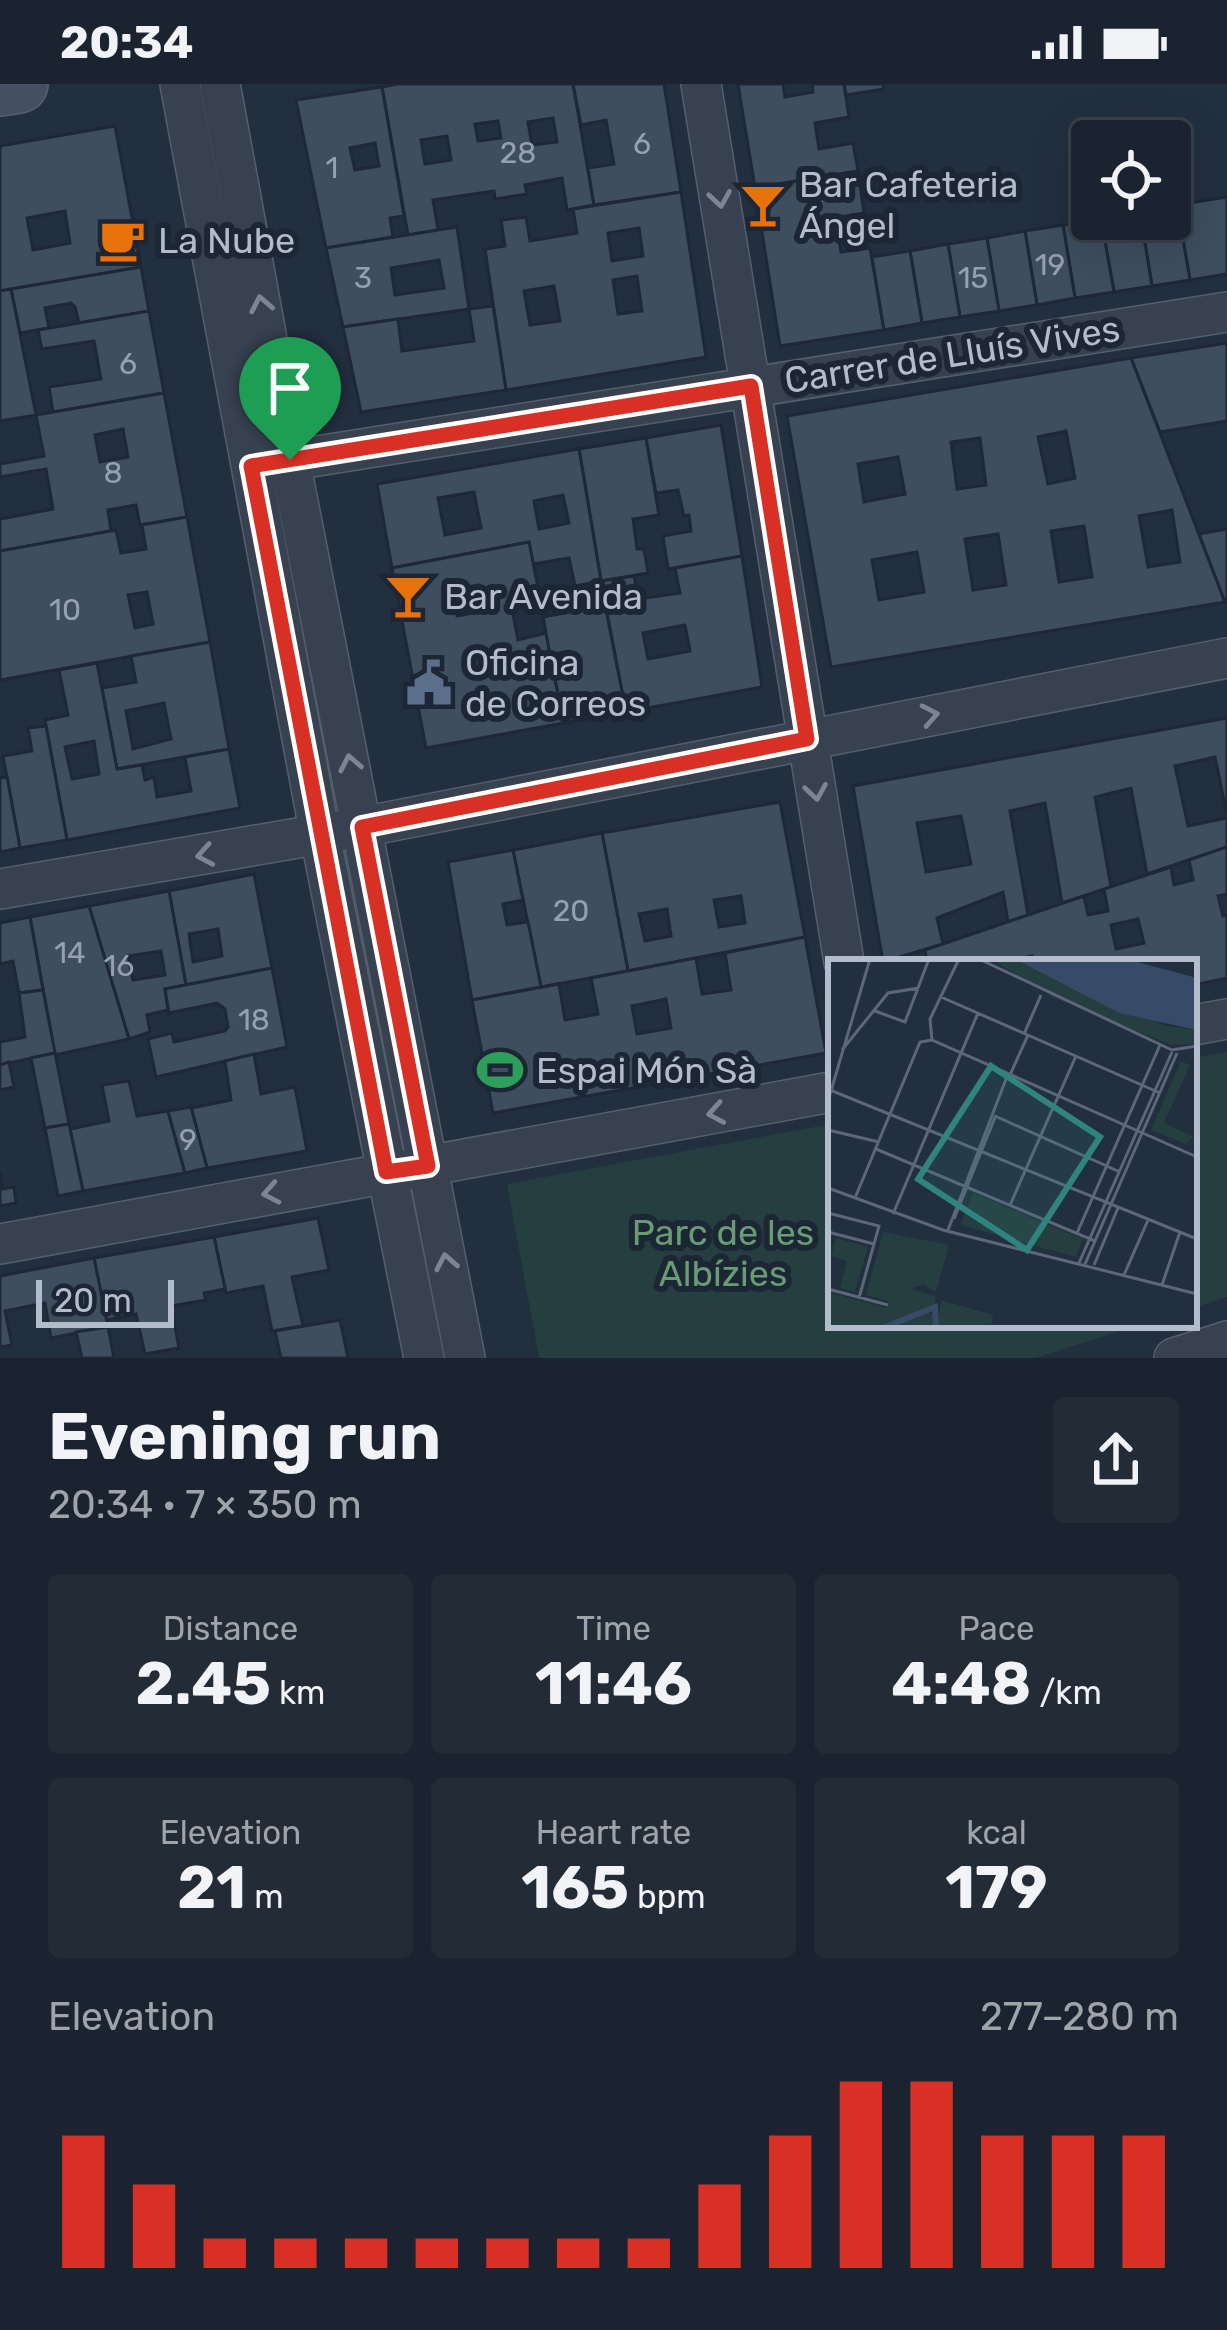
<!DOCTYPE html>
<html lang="en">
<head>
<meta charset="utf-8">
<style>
	body { margin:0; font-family:Rubik,sans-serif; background:#232b37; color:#f1f3f6; height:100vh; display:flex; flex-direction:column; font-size:45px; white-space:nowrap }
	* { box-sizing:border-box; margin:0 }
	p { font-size:39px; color:#9fa4aa }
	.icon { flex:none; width:66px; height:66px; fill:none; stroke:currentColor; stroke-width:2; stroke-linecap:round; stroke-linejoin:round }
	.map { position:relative; height:1274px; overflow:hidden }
	.side { display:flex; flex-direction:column; background:#1a232f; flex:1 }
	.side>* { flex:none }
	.buttons { position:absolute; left:1071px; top:36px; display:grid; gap:24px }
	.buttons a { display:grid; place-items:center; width:120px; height:120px; border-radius:12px; background:#1a232f; box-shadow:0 12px 48px #0002,0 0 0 3px #38404b; font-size:60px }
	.scale { position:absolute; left:36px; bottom:30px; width:138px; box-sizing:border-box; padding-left:12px; border:6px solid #b3bcca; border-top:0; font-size:33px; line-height:42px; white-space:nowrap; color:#b3bcca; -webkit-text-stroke:9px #1c2634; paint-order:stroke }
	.pin { position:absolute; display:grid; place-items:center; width:102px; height:102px; color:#fff; margin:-123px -51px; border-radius:50% 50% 50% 0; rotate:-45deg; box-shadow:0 0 12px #0007 }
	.pin .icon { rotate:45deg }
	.round { display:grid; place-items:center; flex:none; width:126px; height:126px; border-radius:12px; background:#232b37 }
	.head { display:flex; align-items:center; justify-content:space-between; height:204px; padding:0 48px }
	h1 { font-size:66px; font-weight:700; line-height:90px }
	.metrics { display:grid; grid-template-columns:repeat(3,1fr); gap:18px; height:204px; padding:12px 48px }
	.metrics div { display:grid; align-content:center; border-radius:12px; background:#232b37; text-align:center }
	.metrics b { font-size:60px; font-weight:700 }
	.metrics small { font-size:33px; font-weight:400 }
	.metrics p { font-size:33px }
	.chart { height:336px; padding:24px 48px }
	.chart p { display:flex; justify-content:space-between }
	.chart svg { width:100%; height:216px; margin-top:12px; stroke:#d93025; stroke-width:6 }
	.status { display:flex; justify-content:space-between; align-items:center; height:84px; padding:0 60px; background:#1a232f; direction:ltr }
	.status svg { height:33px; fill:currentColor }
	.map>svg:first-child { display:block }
	.green { fill:#253e40 }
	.building { fill:#3e4e5e; stroke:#1e2836; stroke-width:3; fill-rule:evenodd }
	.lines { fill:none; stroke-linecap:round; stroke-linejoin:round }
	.street-casing { stroke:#555f6d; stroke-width:42 }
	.secondary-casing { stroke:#555f6d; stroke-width:60 }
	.street { stroke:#37414f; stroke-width:39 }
	.secondary { stroke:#445062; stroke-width:57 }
	.oneway { stroke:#7b8593 }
	.route-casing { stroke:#fff; stroke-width:24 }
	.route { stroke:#d93025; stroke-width:15 }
	.labels { text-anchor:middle; stroke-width:12; stroke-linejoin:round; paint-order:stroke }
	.number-label { font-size:30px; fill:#96a0af }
	.poi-label { font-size:36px; fill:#b3bcca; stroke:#1c2634; text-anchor:start }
	.street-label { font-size:36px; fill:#b3bcca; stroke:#1c2634 }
	.park-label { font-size:36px; fill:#689c73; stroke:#1c2634 }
	.inset-river { fill:none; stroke:#354b67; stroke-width:6 }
	.inset-road { fill:none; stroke:#5c6777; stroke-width:3 }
	.view { fill:#308480; fill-opacity:0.15; stroke:#308480; stroke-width:6 }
	.inset-edge { fill:none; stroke:#b3bcca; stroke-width:6 }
</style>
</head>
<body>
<div class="status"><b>20:34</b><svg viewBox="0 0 49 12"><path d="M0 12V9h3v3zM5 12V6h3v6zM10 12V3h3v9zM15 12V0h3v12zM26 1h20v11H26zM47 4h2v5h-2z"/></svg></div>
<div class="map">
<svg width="1227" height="1274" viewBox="0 0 1227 1274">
	<rect width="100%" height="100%" fill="#222f3f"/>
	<!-- green -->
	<g class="green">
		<polygon points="1227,968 1227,1213 1194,1224 1194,974"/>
		<polygon points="831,1040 831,1241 1139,1241 1035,1274 539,1274 507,1100"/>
	</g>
	<!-- building -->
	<g class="building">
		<path d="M397,0H573L594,121L567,126L562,94L525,101L527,110L495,115L494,107L433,116L438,146L408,151L382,3ZM553,34L557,58L532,61L528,38ZM498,37L501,54L478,57L475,40ZM447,52L451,76L425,80L421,56Z"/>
		<polygon points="573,0 664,0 681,108 594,121 588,84 614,80 606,36 581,41"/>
		<polygon points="738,0 783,0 785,13 813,8 812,0 844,0 849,33 815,39 819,65 853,59 858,87 755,104"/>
		<polygon points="844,0 883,0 884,5 846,11"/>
		<path d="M382,3L404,132L390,134L393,153L326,164L296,16ZM375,59L379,82L355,86L350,64Z"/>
		<path d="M115,42L141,183L0,207V62ZM65,127L70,159L33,166L27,134Z"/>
		<polygon points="858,87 864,129 835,134 841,168 870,164 884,246 780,262 755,104"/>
		<path d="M681,108L706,273L506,306L485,165L505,162L501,136L526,133L530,157L577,149L573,125ZM639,144L643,172L612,177L608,149ZM637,192L642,227L618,230L613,196ZM554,202L560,237L530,241L524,207Z"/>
		<polygon points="1227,113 1227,190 1190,196 1177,121"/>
		<polygon points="1177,121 1190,196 1152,202 1141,135 1170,135 1170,122"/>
		<polygon points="1101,135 1141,135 1152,202 1114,208"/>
		<polygon points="1101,135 1114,208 1075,214 1063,141"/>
		<polygon points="1063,141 1075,214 1037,221 1025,147"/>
		<path d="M457,143L469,225L343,243L326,164ZM439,176L444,204L395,211L391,184Z"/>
		<polygon points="1025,147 1037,221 999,227 987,154"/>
		<polygon points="987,154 999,227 960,233 948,160"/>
		<polygon points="948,160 960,233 922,239 910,167"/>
		<polygon points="910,167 922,239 884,246 872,173"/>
		<polygon points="141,183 149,227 79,239 75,223 71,219 45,224 49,244 20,249 11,205"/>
		<polygon points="11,205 36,331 0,337 0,207"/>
		<polygon points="493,222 506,306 361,328 343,243 398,235 402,267 474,257 469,225"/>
		<polygon points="149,227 164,309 53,328 49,303 101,295 94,257 42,265 38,246"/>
		<polygon points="1227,259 1227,337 1160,348 1131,274"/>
		<path d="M1131,274L1225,518L831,583L787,332ZM1066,347L1075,394L1048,400L1038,353ZM980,354L986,401L957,405L951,358ZM898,373L905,410L864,418L858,380ZM1172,426L1180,478L1148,483L1139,432ZM1084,442L1092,493L1059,498L1051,447ZM998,450L1006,501L973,506L965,455ZM917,468L924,508L879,516L872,476Z"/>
		<path d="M164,309L187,433L140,441L136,421L108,426L111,447L0,467V435L53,425L46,385L0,393V380L44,372L36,331ZM123,345L128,373L100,378L95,351Z"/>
		<polygon points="721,341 742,472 668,485 663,452 691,447 689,431 684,432 678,406 656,409 646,354"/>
		<polygon points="646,354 659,431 633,435 637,465 644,465 648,489 601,497 579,365"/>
		<path d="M579,365L601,497L575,502L569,474L533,480L529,458L392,484L377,400ZM474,408L481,444L445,451L438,414ZM563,411L569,439L539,445L534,417Z"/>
		<path d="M187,433L210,558L0,596V467L116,446L121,469L146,465L142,441ZM147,508L153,540L135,544L128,511Z"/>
		<polygon points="1227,445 1227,518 1225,518 1199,450"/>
		<path d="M529,458L539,509L510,515L518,556L546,549L564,639L426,664L392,484ZM479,501L484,527L457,532L452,506Z"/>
		<path d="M742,472L762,603L626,628L601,497L634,492L638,515L680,509L675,484ZM685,541L690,567L648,575L643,549Z"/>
		<polygon points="605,521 626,628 564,639 554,590 573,585 569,567 550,571 543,533"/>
		<path d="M210,558L229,665L117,685L102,604L136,598L131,572ZM164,619L171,655L133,665L126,627Z"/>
		<path d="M97,579L117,685L142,681L145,696L154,693L157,713L191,707L185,673L229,665L240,724L67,756L45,636L68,631L59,586ZM94,657L99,690L72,695L65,663Z"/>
		<path d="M1227,634V731L1215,673L1175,682L1188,742L1227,734V763L1147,790L1131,704L1095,713L1111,803L1062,819L1045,719L1010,727L1028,831L1008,838L1003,808L937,834L943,860L883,878L853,702ZM961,732L971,780L926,788L917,739Z"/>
		<polygon points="46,642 67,756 20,764 3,672 32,667 28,644"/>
		<polygon points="7,693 20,764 0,768 0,694"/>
		<path d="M780,718L805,853L628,887L602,749ZM741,812L745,839L719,843L714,816ZM667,825L671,852L645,857L639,830Z"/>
		<polygon points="602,749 628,887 541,903 513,766"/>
		<path d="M1227,763V810L1218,812L1223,832L1227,831V894L1194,901V878H1034L1032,872L1002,878H927L925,866L1084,812L1088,831L1108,827L1104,805L1171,783L1174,801L1193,796L1189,776ZM1138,835L1144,859L1116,865L1111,841Z"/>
		<polygon points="513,766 523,816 503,820 507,841 528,838 541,903 472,916 448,778"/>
		<path d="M254,790L272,884L186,901L169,807ZM218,845L222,872L193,878L189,850Z"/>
		<path d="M169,807L186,901L165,905L168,926L147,931L150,948L129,955L89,822ZM161,867L165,891L133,896L128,872Z"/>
		<polygon points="89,822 129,955 55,971 30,833"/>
		<polygon points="30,833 43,906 19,909 13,877 0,880 0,839"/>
		<path d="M805,853L826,969L493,1029L472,916L559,900L565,936L598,930L591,894L696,874L702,910L731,906L725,869ZM666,915L671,944L637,950L632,922Z"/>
		<polygon points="272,884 287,963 156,993 148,955 172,949 174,958 225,947 228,943 225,925 217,919 169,929 165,905"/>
		<polygon points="43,906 55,969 0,981 0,958 25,953 19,909"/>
		<polygon points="55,969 69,1040 45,1044 31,974"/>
		<polygon points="254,970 261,1010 295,1003 307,1067 207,1084 191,1024 231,1016 225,977"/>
		<polygon points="9,978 14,1003 0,1006 0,981"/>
		<polygon points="129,997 137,1032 168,1027 185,1089 83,1107 70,1045 109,1037 102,1001"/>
		<polygon points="191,1023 207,1084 185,1089 168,1027"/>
		<polygon points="69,1040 83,1107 58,1112 45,1044"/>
		<polygon points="0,1089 3,1105 14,1103 16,1119 0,1122"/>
		<polygon points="318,1134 329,1186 292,1193 303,1242 272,1247 263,1202 226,1209 214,1153"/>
		<polygon points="214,1153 225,1205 204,1209 206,1216 171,1222 179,1264 145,1270 136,1230 106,1236 94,1174"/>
		<polygon points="94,1174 108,1243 51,1254 45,1219 5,1227 12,1261 0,1263 0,1192"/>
		<polygon points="340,1236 348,1274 281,1274 275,1247"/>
		<polygon points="108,1243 114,1274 82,1274 76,1248"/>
	</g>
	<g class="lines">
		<!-- street casing -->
		<g class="street-casing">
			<g id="street">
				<polyline points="180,0 320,751 424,1274"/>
				<polyline points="220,0 280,326 465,1274"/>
				<polyline points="701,0 844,878"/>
				<polyline points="267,380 1227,228"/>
				<polyline points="0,805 362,743 1227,574"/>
				<polyline points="1194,941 1227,935"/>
				<polyline points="0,1160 831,1008"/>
				<polyline points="1174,1274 1227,1257"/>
			</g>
		</g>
		<!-- secondary casing -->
		<g class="secondary-casing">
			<polyline id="secondary" points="0,3 19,0"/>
		</g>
		<!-- street -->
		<use href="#street" class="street"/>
		<!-- secondary -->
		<use href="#secondary" class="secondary"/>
	</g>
	<!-- one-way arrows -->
	<defs><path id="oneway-chevron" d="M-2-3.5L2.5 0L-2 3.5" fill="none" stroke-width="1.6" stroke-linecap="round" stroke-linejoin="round" transform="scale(3)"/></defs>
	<g class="oneway">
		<use href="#oneway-chevron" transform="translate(720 115) rotate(81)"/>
		<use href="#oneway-chevron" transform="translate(261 220) rotate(-101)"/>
		<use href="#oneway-chevron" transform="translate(930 631) rotate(-11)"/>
		<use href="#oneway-chevron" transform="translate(350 679) rotate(-101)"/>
		<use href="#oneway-chevron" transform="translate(816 708) rotate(81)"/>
		<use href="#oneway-chevron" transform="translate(205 771) rotate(170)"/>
		<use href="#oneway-chevron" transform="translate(716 1029) rotate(170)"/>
		<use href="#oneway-chevron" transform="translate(271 1109) rotate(169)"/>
		<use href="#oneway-chevron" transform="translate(446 1178) rotate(-101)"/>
	</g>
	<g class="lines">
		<!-- route casing -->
		<g class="route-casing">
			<polygon id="route" points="751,302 807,655 362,743 428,1082 386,1088 251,382"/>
		</g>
		<!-- route -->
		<use href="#route" class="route"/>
	</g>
	<!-- icons -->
	<defs>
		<g id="bar-bare" transform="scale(3.6)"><path d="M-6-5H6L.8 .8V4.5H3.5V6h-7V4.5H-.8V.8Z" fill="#e8710a" stroke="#1c2634" stroke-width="2.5" paint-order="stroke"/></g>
		<g id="cafe-bare" transform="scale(3.6)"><path d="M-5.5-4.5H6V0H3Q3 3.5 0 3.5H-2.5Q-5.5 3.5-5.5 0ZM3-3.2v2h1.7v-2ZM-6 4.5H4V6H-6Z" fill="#e8710a" stroke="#1c2634" stroke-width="2.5" paint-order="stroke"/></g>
		<g id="civic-bare" transform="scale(3.6)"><path d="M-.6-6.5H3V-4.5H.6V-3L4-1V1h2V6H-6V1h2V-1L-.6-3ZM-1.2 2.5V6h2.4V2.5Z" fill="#5c6f8a" stroke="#1c2634" stroke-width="2.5" paint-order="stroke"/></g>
		<g id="stadium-bare" transform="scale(3.6)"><path d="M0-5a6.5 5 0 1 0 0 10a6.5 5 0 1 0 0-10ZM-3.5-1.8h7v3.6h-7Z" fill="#2e9e5b" stroke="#1c2634" stroke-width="2.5" paint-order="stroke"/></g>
	</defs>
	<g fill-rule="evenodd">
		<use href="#bar-bare" x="763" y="121"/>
		<use href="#cafe-bare" x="122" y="156"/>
		<use href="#bar-bare" x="408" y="512"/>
		<use href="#civic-bare" x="429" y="599"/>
		<use href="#stadium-bare" x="500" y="986"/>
	</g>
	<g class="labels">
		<!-- number labels -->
		<g class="number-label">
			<text x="642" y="70">6</text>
			<text x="518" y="79">28</text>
			<text x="332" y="94">1</text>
			<text x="1050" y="191">19</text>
			<text x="363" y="204">3</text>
			<text x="973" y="204">15</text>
			<text x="128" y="290">6</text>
			<text x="113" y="399">8</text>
			<text x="65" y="536">10</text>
			<text x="571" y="837">20</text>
			<text x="70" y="879">14</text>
			<text x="119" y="892">16</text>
			<text x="254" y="946">18</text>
			<text x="188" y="1066">9</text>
		</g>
		<!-- poi labels -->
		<g class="poi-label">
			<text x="799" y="113">Bar Cafeteria<tspan x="799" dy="41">Ángel</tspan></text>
			<text x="158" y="169">La Nube</text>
			<text x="444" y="525">Bar Avenida</text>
			<text x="465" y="591">Oficina<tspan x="465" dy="41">de Correos</tspan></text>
			<text x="536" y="999">Espai Món Sà</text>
		</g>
		<!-- street labels -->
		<g class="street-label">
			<text transform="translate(952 270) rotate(-9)" y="13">Carrer de Lluís Vives</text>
		</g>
		<!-- park labels -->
		<g class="park-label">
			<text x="723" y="1161">Parc de les<tspan x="723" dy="41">Albízies</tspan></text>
		</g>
	</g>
	<!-- overview -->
	<g transform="translate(828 875)">
		<rect width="369" height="369" fill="#222f3f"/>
		<path d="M163,0H187L338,67L369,71V85L343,86L225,38ZM353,102L362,106L336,164L366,178L357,185L323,171ZM145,234L255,280L248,298L132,266ZM55,273L121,286L108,333L95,325L83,330L107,337L108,346L95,351L109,358L105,369H0V333L59,349L60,342L38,336ZM8,279L40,288L27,333L12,329L19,302L3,297ZM113,341L165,356L163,369H109Z" fill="#253e40"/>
		<path d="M298,0L369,19V71L291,54L187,0Z" fill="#354b67"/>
		<path class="inset-river" d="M55,369L107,348L108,369"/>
		<path class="inset-road" d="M131,0L102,60L104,81L369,198M151,0L344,91L369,87M113,38L332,134M47,52L77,63L101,0M196,75L213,36M14,91L60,34L91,29M182,116L200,76M2,131L369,280M0,142L42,0M167,157L292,213M0,171L51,183M48,190L267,282M0,229L115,271L369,335M27,239L92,83L104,81M182,246L248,97M0,254L51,267L31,339M65,255L150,54M126,260L168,156M120,271L180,115M0,273L46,285M249,274L332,86M251,304L344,93M257,305L349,94M266,306L290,249M296,316L320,261M334,326L352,273M0,330L60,346"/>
		<path class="view" d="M163,107L272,178L199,291L90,220Z"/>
		<rect width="369" height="369" class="inset-edge"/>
	</g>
</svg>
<div class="buttons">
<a><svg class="icon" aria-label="locate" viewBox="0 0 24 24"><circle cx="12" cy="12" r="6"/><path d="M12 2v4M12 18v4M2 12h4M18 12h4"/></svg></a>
</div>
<div class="scale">20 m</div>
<div class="pin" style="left:290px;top:376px;background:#1e9e55"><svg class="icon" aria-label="arrive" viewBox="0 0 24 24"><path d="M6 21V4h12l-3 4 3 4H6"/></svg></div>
</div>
<section class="side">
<div class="head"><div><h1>Evening run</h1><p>20:34 · 7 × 350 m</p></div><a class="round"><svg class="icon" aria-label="share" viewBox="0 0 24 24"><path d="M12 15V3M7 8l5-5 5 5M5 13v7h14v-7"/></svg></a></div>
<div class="metrics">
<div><p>Distance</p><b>2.45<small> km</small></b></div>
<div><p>Time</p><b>11:46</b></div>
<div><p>Pace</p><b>4:48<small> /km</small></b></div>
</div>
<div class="metrics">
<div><p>Elevation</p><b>21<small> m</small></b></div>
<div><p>Heart rate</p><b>165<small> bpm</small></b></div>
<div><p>kcal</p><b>179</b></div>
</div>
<div class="chart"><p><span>Elevation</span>277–280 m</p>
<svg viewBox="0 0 160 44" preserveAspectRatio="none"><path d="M5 44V17M15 44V27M25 44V38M35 44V38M45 44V38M55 44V38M65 44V38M75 44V38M85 44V38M95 44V27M105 44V17M115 44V6M125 44V6M135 44V17M145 44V17M155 44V17"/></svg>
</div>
</section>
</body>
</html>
